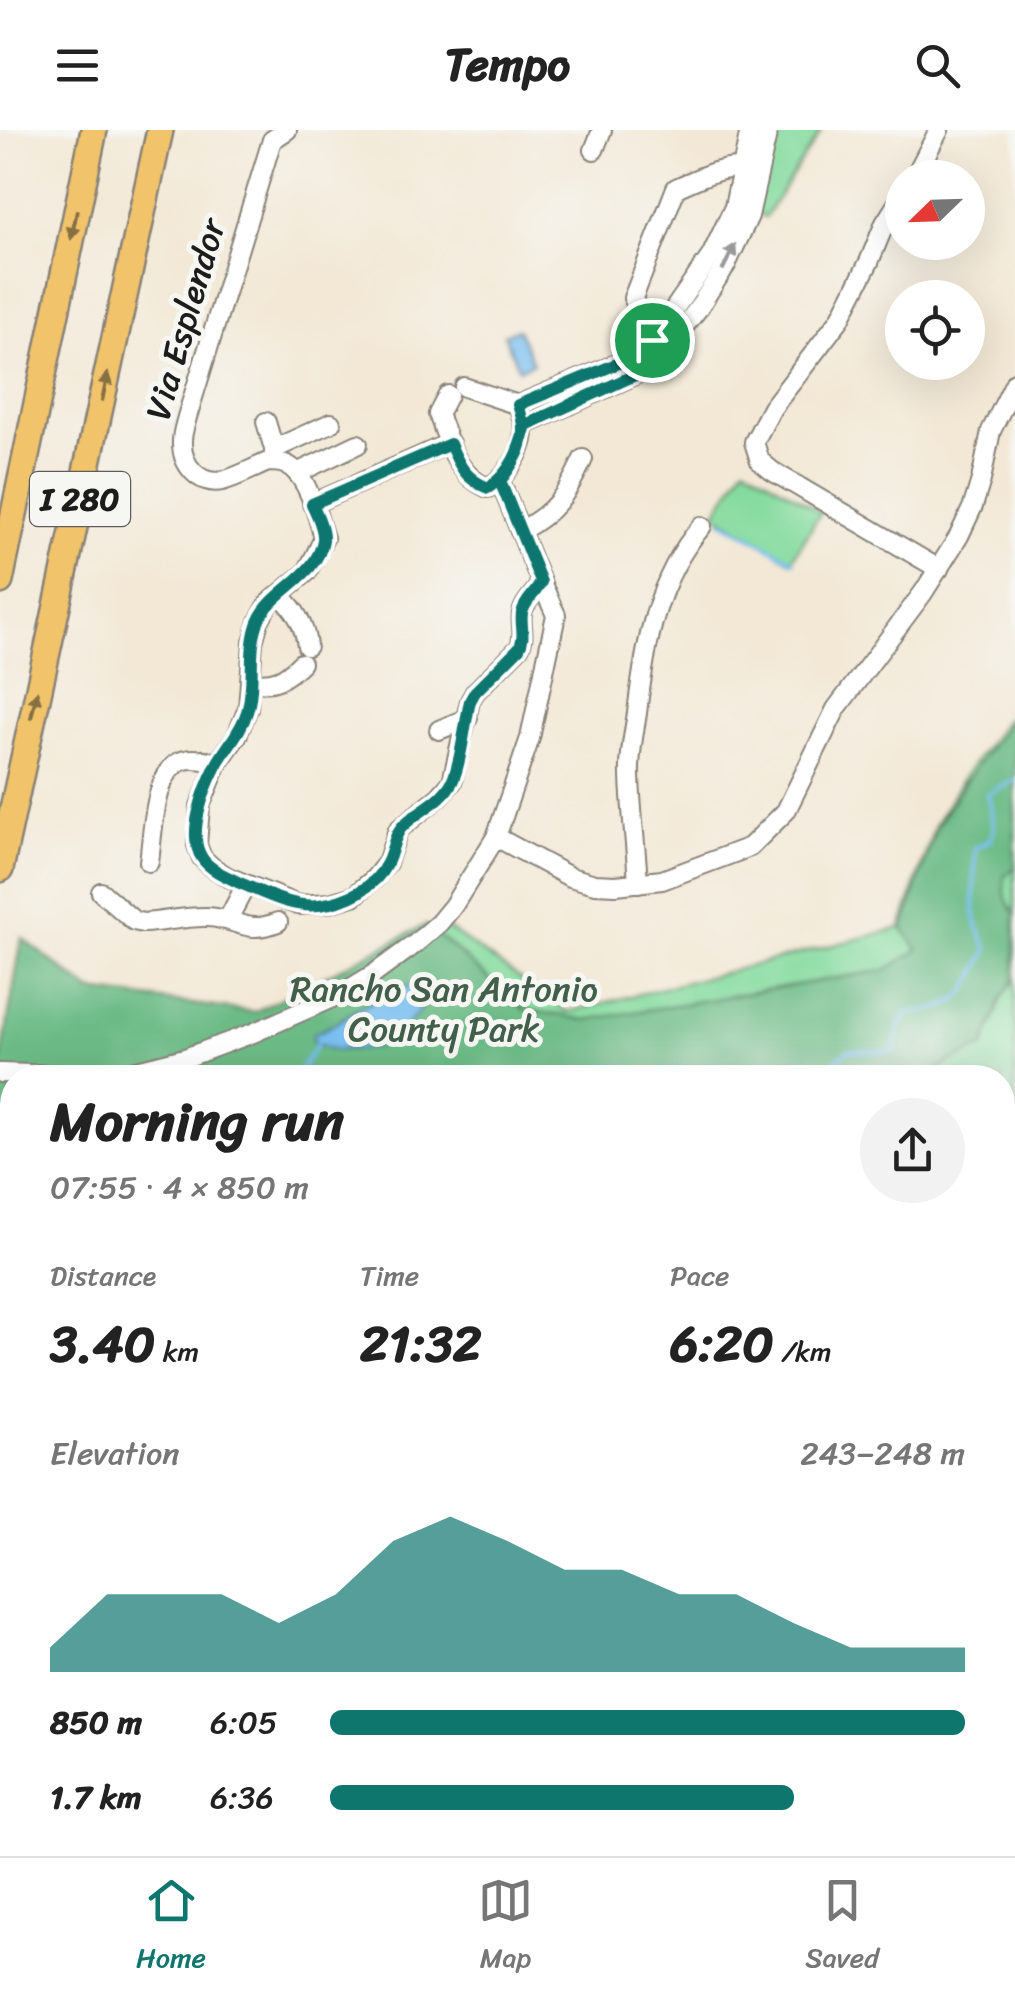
<!DOCTYPE html>
<html lang="en">
<head>
<meta charset="utf-8">
<style>
	body { margin:0; font-family:Sriracha,sans-serif; background:#f2f2f2; color:#222; height:100vh; display:flex; flex-direction:column; font-size:38px; white-space:nowrap }
	* { box-sizing:border-box; margin:0 }
	p { font-size:32px; color:#767676 }
	.icon { flex:none; width:55px; height:55px; fill:none; stroke:currentColor; stroke-width:2; stroke-linecap:round; stroke-linejoin:round }
	.map { position:relative; flex:1; overflow:hidden }
	.details { position:absolute; left:0px; top:935px; width:1015px; height:792px; display:flex; flex-direction:column; background:#fff; border-radius:40px 40px 0 0; box-shadow:0 10px 40px #0002 }
	.details>* { flex:none }
	.needle { width:65px; rotate:247deg }
	.controls { position:absolute; left:885px; top:30px; display:grid; gap:20px }
	.controls a { display:grid; place-items:center; width:100px; height:100px; border-radius:50%; background:#fff; box-shadow:0 10px 40px #0002; font-size:50px }
	.pin { position:absolute; display:grid; place-items:center; width:85px; height:85px; color:#fff; margin:-42px; border:5px solid #fff; border-radius:50%; box-shadow:0 2px 10px #0007 }
	.round { display:grid; place-items:center; flex:none; width:105px; height:105px; border-radius:52px; background:#f2f2f2 }
	.summary { display:flex; align-items:center; justify-content:space-between; height:170px; padding:0 50px }
	h1 { font-size:55px; font-weight:700; line-height:75px }
	.metrics { display:grid; grid-template-columns:repeat(3,1fr); gap:15px; height:170px; padding:10px 50px }
	.metrics div { display:grid; align-content:center }
	.metrics b { font-size:50px; font-weight:700 }
	.metrics small { font-size:28px; font-weight:400 }
	.metrics p { font-size:28px }
	.chart { height:280px; padding:20px 50px }
	.chart p { display:flex; justify-content:space-between }
	.chart svg { width:100%; height:180px; margin-top:10px; fill:#0f766e; opacity:.7 }
	ul { padding:0 50px; list-style:none; font-size:32px }
	li { display:grid; grid-template-columns:160px 120px 1fr; align-items:center; height:75px }
	li i { height:25px; border-radius:12px; background:#0f766e }
	header { display:flex; justify-content:space-between; align-items:center; height:130px; padding:0 50px; background:#fff; font-size:45px; font-weight:700 }
	.tabs { display:flex; justify-content:space-around; align-items:center; height:140px; border-top:2px solid #e0e0e0; background:#fff; font-size:28px; color:#767676 }
	.tabs a { display:grid; justify-items:center; gap:5px }
	.tabs .active { color:#0f766e }
	.map>svg:first-child { display:block }
	.green { fill:#85db9f; stroke:#507c5e; stroke-width:2.5 }
	.forest { fill:#6cbb86; stroke:#446c51; stroke-width:2.5 }
	.water { fill:#7abff1; stroke:#4b6e86; stroke-width:2.5 }
	.lines { fill:none; stroke-linecap:round; stroke-linejoin:round }
	.stream { stroke:#7abff1; stroke-width:4 }
	.minor-casing { stroke:#888278; stroke-width:22 }
	.highway-casing { stroke:#888278; stroke-width:30 }
	.minor { stroke:#fff; stroke-width:18 }
	.highway { stroke:#f1c36a; stroke-width:25 }
	.oneway { fill:#867043 }
	.oneway2 { fill:#999 }
	.route-casing { stroke:#fff; stroke-width:20 }
	.route { stroke:#0f766e; stroke-width:12 }
	.labels { text-anchor:middle; stroke-width:10; stroke-linejoin:round; paint-order:stroke }
	.shield { fill:#f6f6f2; stroke:#5d5d5c; stroke-width:2.5 }
	.shield-label { font-size:32px; font-weight:bold; fill:#1c1c1c }
	.street-label { font-size:35px; fill:#1c1c1c; stroke:#f6f6f2 }
	.park-label { font-size:35px; fill:#415f4a; stroke:#f6f6f2 }
</style>
</head>
<body>
<header><svg class="icon" aria-label="menu" viewBox="0 0 24 24"><path d="M4 6h16M4 12h16M4 18h16"/></svg>Tempo<svg class="icon" aria-label="search" viewBox="0 0 24 24"><circle cx="10" cy="10" r="6"/><path d="M15 15l6 6"/></svg></header>
<div class="map">
<svg width="1015" height="1726" viewBox="0 0 1015 1726">
	<rect width="100%" height="100%" fill="#f6f6f2"/>
	<filter id="ink" filterUnits="userSpaceOnUse"><feTurbulence type="fractalNoise" baseFrequency=".01" numOctaves="2"/><feDisplacementMap in="SourceGraphic" scale="20" xChannelSelector="R" yChannelSelector="G"/><feConvolveMatrix kernelMatrix="1 2 1 2 8 2 1 2 1" color-interpolation-filters="sRGB"/></filter>
	<filter id="wash" filterUnits="userSpaceOnUse"><feTurbulence type="fractalNoise" baseFrequency=".0048" numOctaves="4" result="noise"/><feDisplacementMap in="SourceGraphic" scale="40" xChannelSelector="R" yChannelSelector="G"/><feGaussianBlur stdDeviation="2.25" result="paint"/><feColorMatrix in="noise" values="0 0 0 0 0 0 0 0 0 0 0 0 0 0 0 0 0 1.4 0 .05"/><feComposite in="paint" operator="in"/></filter>
	<g filter="url(#wash)">
		<rect width="100%" height="100%" fill="#f3e8d5"/>
		<!-- green -->
		<g class="green">
			<polygon points="775,0 822,0 765,87 756,82"/>
			<polygon points="745,335 821,382 791,431 715,384"/>
			<polygon points="1015,578 1015,1726 964,1726 959,1715 1002,1715 1002,948 126,948 440,793 568,882 901,798 935,695 964,646"/>
		</g>
		<!-- forest -->
		<g class="forest">
			<path d="M1015,584V738L1005,746C1004,760 1004,772 1015,782V848L1002,868L984,917L948,933L930,947L12,948V1426L0,1428V937L22,808L91,861L254,882L426,795L524,879L586,890L885,840L918,820L903,799L936,697L966,650Z"/>
			<polygon points="1003,1310 1015,1310 1015,1726 972,1726 966,1715 1002,1715"/>
		</g>
		<!-- water -->
		<g class="water">
			<polygon points="518,199 533,233 519,239 504,205"/>
			<path d="M418,852L432,860C424,879 397,910 376,917C372,919 341,920 336,920C328,919 320,915 313,912V904C333,897 346,885 364,876C381,867 400,861 418,852Z"/>
		</g>
		<g class="lines">
			<!-- stream -->
			<g class="stream">
				<polyline points="722,391 794,431"/>
				<polyline points="296,947 317,914"/>
				<path d="M837,948L833,933L848,920L893,922L899,898L908,883C962,879 966,865 988,819L977,796L974,782L975,718L990,710L994,699L988,664L1015,650"/>
				<polyline points="11,1086 12,1085"/>
				<polyline points="1002,1352 1015,1355"/>
				<polyline points="1002,1387 1009,1355"/>
				<polyline points="1002,1414 1004,1425 1015,1453"/>
				<polyline points="0,1425 12,1407"/>
			</g>
		</g>
	</g>
	<g filter="url(#ink)">
		<g class="lines">
			<!-- minor casing -->
			<g class="minor-casing">
				<g id="minor">
					<path d="M287,0L272,10L187,287C185,295 182,303 182,311C181,334 199,356 222,351C238,347 253,338 268,332C276,332 285,332 292,338C309,351 318,388 324,408L307,442L269,473L259,491L253,512L248,578L237,606L218,633L200,676L197,715L202,728L212,737L228,747L298,775L329,773L354,766L374,749L387,733L398,700L440,666L452,652L470,571L475,562L519,518C526,506 520,496 522,483C525,470 536,464 541,452L500,351"/>
					<polyline points="594,20 602,0"/>
					<polyline points="914,48 939,0"/>
					<polyline points="902,66 885,93 869,132 840,189 772,278 754,312 760,331 772,341 939,439"/>
					<path d="M660,218L645,199L633,168L676,58C699,48 725,34 750,39"/>
					<polyline points="464,257 518,275 626,230 652,211 711,126 734,77 750,0"/>
					<path d="M448,265L438,284C450,314 456,345 488,358C510,344 532,311 521,285"/>
					<polyline points="266,292 274,319 274,331"/>
					<polyline points="525,295 635,245 664,222 697,180 726,135 749,86 768,0"/>
					<polyline points="274,319 331,293"/>
					<polyline points="297,343 358,314"/>
					<polyline points="312,374 450,313"/>
					<path d="M520,401C555,383 567,364 583,329"/>
					<path d="M280,465C294,478 305,496 307,516"/>
					<path d="M251,552C274,555 284,550 301,533"/>
					<polyline points="439,600 468,588"/>
					<polyline points="496,707 570,747 595,754 616,755 662,750 750,717 786,681 836,579 923,463 959,406 973,376 981,350 991,301 1015,252"/>
					<path d="M149,732C153,706 153,637 185,630C195,627 207,631 218,633"/>
					<path d="M638,753C636,717 631,681 630,645C629,625 634,603 637,583C645,516 656,449 702,396"/>
					<path d="M101,762L134,791L143,793C165,792 186,786 208,787C240,789 245,805 278,792"/>
					<polyline points="228,789 246,755"/>
					<polyline points="0,943 90,946 125,943 185,928 253,903 341,864 374,844 415,814 439,793 453,776 496,707 530,608 556,485 541,452"/>
					<polyline points="106,1715 106,1726"/>
					<polyline points="146,1726 155,1715"/>
					<polyline points="437,1726 441,1715"/>
				</g>
			</g>
			<!-- highway casing -->
			<g class="highway-casing">
				<g id="highway">
					<polyline points="0,451 94,0"/>
					<polyline points="0,739 160,0"/>
				</g>
			</g>
			<!-- minor -->
			<use href="#minor" class="minor"/>
			<!-- highway -->
			<use href="#highway" class="highway"/>
		</g>
		<!-- one-way arrows -->
		<defs><path id="oneway-solid" d="M-6-.8H1V-3.2L6.5 0L1 3.2V.8H-6Z" transform="scale(2.5)"/></defs>
		<g class="oneway">
			<use href="#oneway-solid" transform="translate(74 95) rotate(102)"/>
			<use href="#oneway-solid" transform="translate(105 257) rotate(-78)"/>
			<use href="#oneway-solid" transform="translate(34 575) rotate(-77)"/>
		</g>
		<use class="oneway2" href="#oneway-solid" transform="translate(729 127) rotate(-64)"/>
	</g>
	<g class="lines" filter="url(#ink)">
		<!-- route casing -->
		<g class="route-casing">
			<path id="route" d="M652,210L626,230L518,275C530,307 520,325 500,351L541,452C536,464 525,470 522,483C520,496 526,506 519,518L475,562L470,571C465,593 461,634 452,652C441,673 416,681 401,698C393,708 393,722 387,733C375,758 346,772 319,775C292,778 264,763 240,753C227,747 210,740 202,728C186,704 205,657 217,634C227,616 241,602 247,582C256,553 247,521 258,492C272,459 317,448 323,410C324,400 317,384 312,374L450,314C459,335 465,349 488,358C511,343 519,321 526,295L635,245L664,222L652,210"/>
		</g>
		<!-- route -->
		<use href="#route" class="route"/>
	</g>
	<g class="labels">
		<!-- shield labels -->
		<rect class="shield" x="30" y="342" width="100" height="54" rx="8"/>
		<g class="shield-label">
			<text x="80" y="380">I 280</text>
		</g>
		<!-- street labels -->
		<g class="street-label">
			<text transform="translate(185 189) rotate(-74)" y="12">Via Esplendor</text>
		</g>
		<!-- park labels -->
		<g class="park-label">
			<text x="444" y="871">Rancho San Antonio<tspan x="444" dy="40">County Park</tspan></text>
		</g>
	</g>
</svg>
<div class="controls">
<a><svg class="needle" viewBox="-14 -14 28 28"><path d="M0-13l5 13h-10z" fill="#e53935"/><path d="M0 13l5-13h-10z" fill="#767676"/></svg></a>
<a><svg class="icon" aria-label="locate" viewBox="0 0 24 24"><circle cx="12" cy="12" r="6"/><path d="M12 2v4M12 18v4M2 12h4M18 12h4"/></svg></a>
</div>
<div class="pin" style="left:652px;top:210px;background:#1e9e55"><svg class="icon" aria-label="arrive" viewBox="0 0 24 24"><path d="M6 21V4h12l-3 4 3 4H6"/></svg></div>
<section class="details">
<div class="summary"><div><h1>Morning run</h1><p>07:55 · 4 × 850 m</p></div><a class="round"><svg class="icon" aria-label="share" viewBox="0 0 24 24"><path d="M12 15V3M7 8l5-5 5 5M5 13v7h14v-7"/></svg></a></div>
<div class="metrics">
<div><p>Distance</p><b>3.40<small> km</small></b></div>
<div><p>Time</p><b>21:32</b></div>
<div><p>Pace</p><b>6:20<small> /km</small></b></div>
</div>
<div class="chart"><p><span>Elevation</span>243–248 m</p>
<svg viewBox="0 0 160 44" preserveAspectRatio="none"><path d="M0 44V38L10 25L20 25L30 25L40 32L50 25L60 12L70 6L80 12L90 19L100 19L110 25L120 25L130 32L140 38L150 38L160 38V44z"/></svg>
</div>
<ul>
<li><b>850 m</b>6:05<i style="width:100%"></i></li>
<li><b>1.7 km</b>6:36<i style="width:73%"></i></li>
</ul>
</section>
</div>
<nav class="tabs">
<a class="active"><svg class="icon" aria-label="home" viewBox="0 0 24 24"><path d="M3 11l9-7 9 7M6 9v11h12V9"/></svg>Home</a>
<a><svg class="icon" aria-label="map" viewBox="0 0 24 24"><path d="M3 6l6-2 6 2 6-2v14l-6 2-6-2-6 2zM9 4v14M15 6v14"/></svg>Map</a>
<a><svg class="icon" aria-label="saved" viewBox="0 0 24 24"><path d="M7 4h10v16l-5-4-5 4z"/></svg>Saved</a>
</nav>
</body>
</html>
